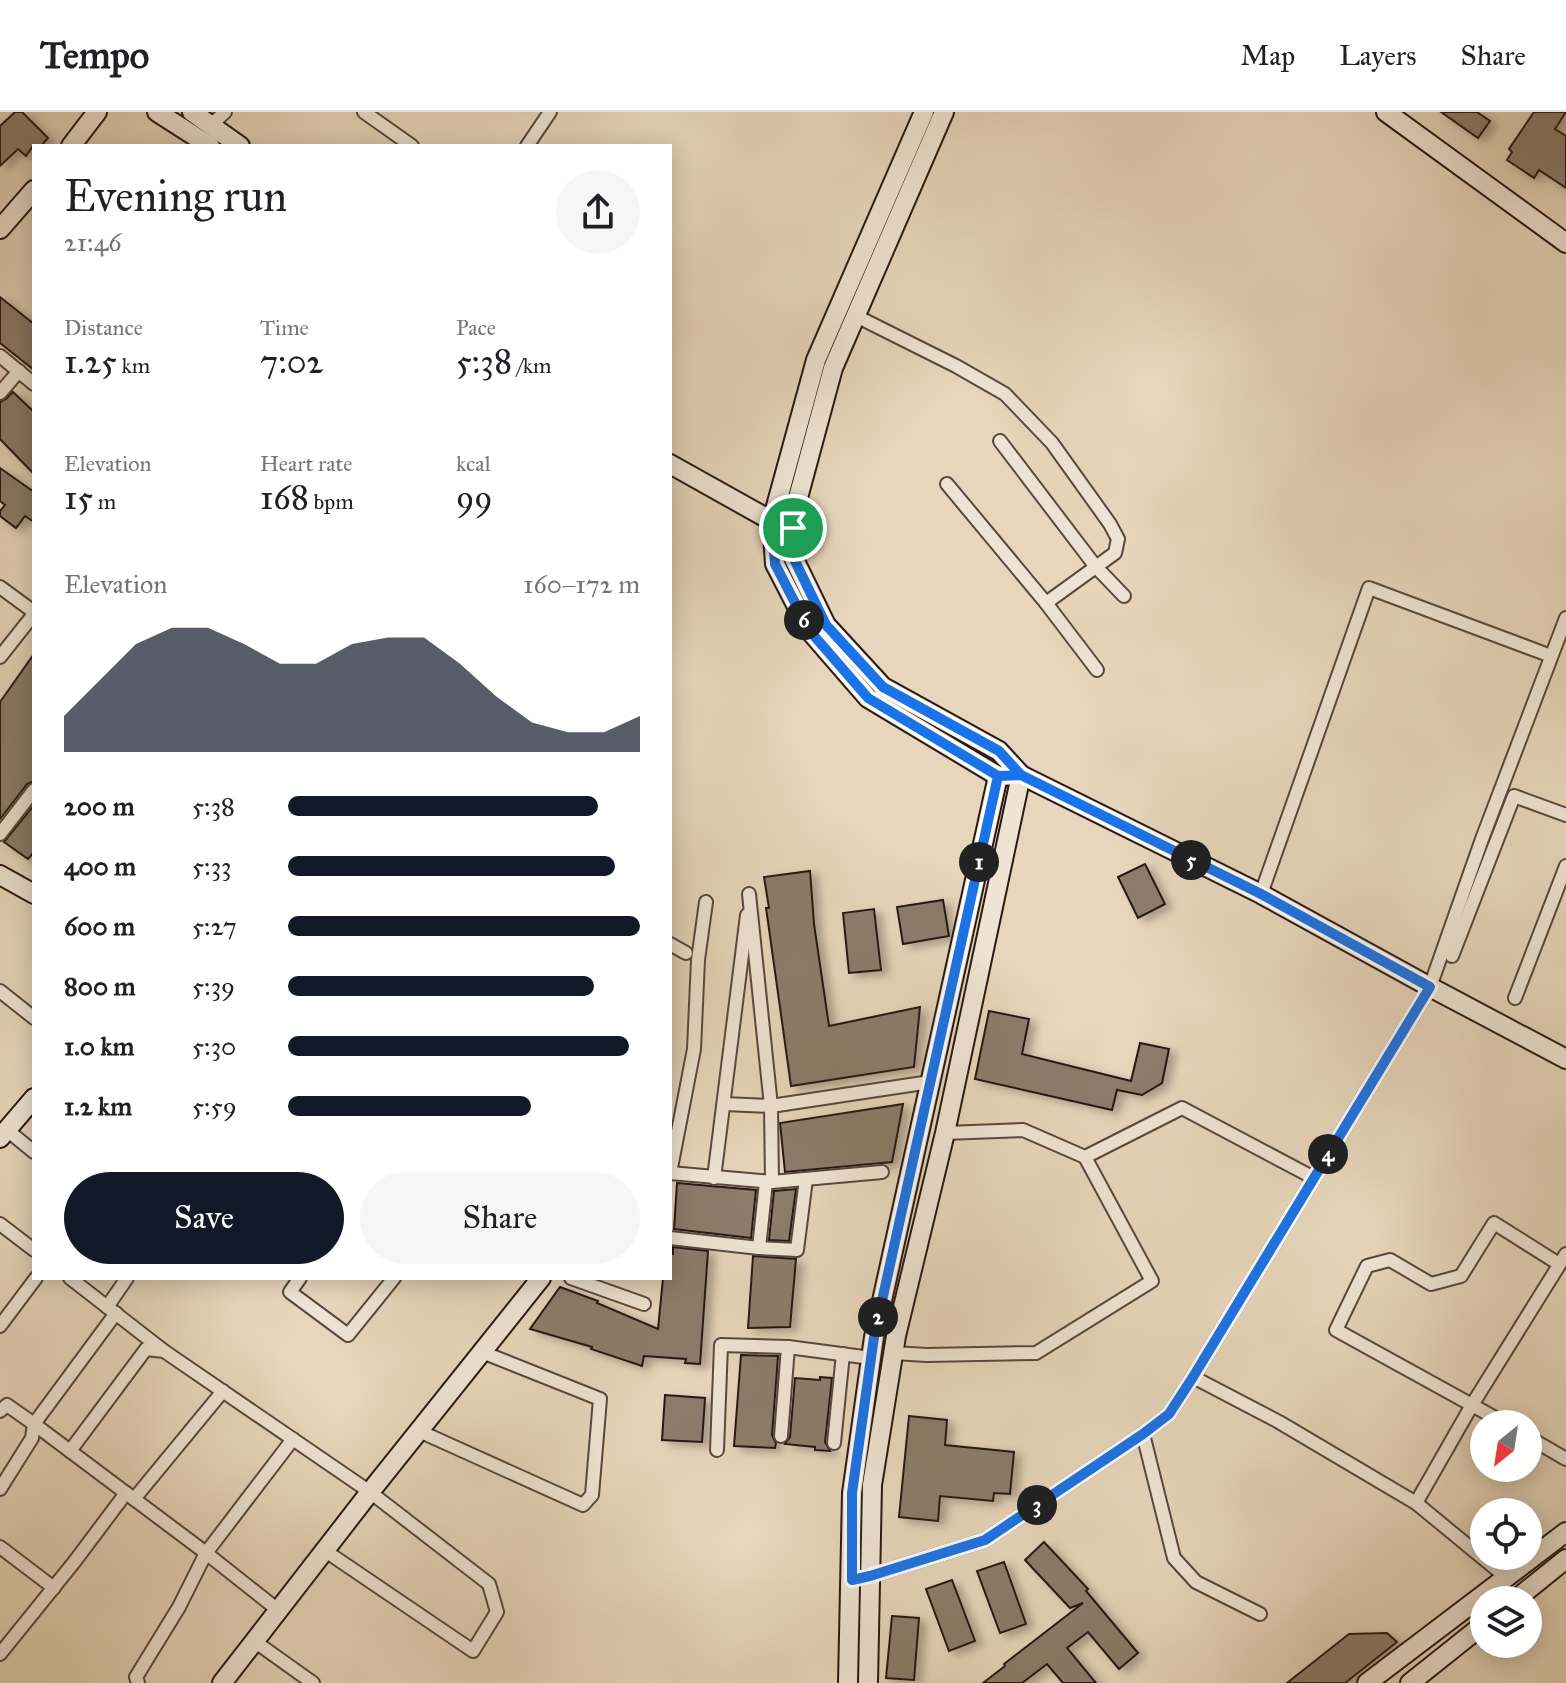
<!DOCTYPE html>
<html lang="en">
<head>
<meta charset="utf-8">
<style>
	body { margin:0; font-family:"IM FELL Great Primer",serif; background:#f6f6f6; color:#202124; height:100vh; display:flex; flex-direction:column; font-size:30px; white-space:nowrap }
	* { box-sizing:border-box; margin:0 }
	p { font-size:26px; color:#757577 }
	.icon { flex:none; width:44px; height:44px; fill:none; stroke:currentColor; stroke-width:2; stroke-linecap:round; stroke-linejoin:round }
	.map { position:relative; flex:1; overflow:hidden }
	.side { position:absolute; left:32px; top:32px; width:640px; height:1136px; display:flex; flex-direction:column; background:#fff; border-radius:0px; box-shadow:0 4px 20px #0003 }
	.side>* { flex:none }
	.needle { width:52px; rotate:210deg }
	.buttons { position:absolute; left:1470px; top:1298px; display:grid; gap:16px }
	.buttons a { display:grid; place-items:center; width:72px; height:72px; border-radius:50%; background:#fff; box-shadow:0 4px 20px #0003; font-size:40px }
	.pin { position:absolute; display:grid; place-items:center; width:68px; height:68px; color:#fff; margin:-34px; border:4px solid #fff; border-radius:50%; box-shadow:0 2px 8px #0007 }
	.km { position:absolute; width:40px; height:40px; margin:-20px; border-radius:50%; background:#222; color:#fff; font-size:22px; line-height:40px; text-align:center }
	.round { display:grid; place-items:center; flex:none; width:84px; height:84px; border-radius:42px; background:#f6f6f6 }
	.summary { display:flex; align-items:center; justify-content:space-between; height:136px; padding:0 32px }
	h1 { font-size:44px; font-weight:600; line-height:60px }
	.metrics { display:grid; grid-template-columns:repeat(3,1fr); gap:12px; height:136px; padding:8px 32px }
	.metrics div { display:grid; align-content:center }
	.metrics b { font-size:34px; font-weight:600 }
	.metrics small { font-size:22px; font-weight:400 }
	.metrics p { font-size:22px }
	.chart { height:224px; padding:16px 32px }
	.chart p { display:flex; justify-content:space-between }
	.chart svg { width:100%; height:144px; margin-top:8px; fill:#111827; opacity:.7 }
	.primary-button { display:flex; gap:16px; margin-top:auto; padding:16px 32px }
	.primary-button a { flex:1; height:92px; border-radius:48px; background:#111827; color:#fff; font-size:32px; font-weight:600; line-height:92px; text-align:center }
	.primary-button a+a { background:#f6f6f6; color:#202124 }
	ul { padding:0 32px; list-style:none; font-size:26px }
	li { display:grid; grid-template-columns:128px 96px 1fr; align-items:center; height:60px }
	li i { height:20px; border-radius:10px; background:#111827 }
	header { display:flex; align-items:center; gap:48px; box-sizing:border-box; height:112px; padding:0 40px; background:#fff; border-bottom:2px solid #e0e0e0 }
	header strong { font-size:38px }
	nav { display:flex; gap:44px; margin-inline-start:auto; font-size:28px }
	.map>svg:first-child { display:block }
	.building { fill:#8b7b6b; stroke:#271914; stroke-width:2; filter:url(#shadow) }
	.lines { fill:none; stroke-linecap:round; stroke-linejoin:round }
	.street-casing { stroke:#57483e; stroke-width:16 }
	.secondary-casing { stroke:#271914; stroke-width:22 }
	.street { stroke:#efe4d3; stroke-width:12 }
	.secondary { stroke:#efe4d3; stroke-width:18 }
	.route-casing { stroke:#fff; stroke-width:16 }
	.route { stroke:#1a73e8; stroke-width:10 }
</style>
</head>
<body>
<header>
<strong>Tempo</strong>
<nav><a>Map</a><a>Layers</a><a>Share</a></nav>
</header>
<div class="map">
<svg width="1566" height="1571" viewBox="0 0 1566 1571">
	<defs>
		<filter id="shadow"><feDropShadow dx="7" dy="4" stdDeviation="4" flood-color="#0004"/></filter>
	</defs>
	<rect width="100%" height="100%" fill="#e7d6bb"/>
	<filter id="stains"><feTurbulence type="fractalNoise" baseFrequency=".0025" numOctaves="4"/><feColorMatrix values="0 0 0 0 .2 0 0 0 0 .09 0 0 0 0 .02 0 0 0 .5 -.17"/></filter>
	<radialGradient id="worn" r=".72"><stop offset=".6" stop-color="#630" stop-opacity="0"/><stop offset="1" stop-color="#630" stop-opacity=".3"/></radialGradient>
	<!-- building -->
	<g class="building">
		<polygon points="15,0 22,0 48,26 41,34 33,34 26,44 18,37 0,54 0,14"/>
		<polygon points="1441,0 1477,0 1490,9 1478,26"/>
		<polygon points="1534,0 1566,0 1555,17 1566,24 1566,76 1539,58 1534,66 1507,48 1512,40 1509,37"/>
		<polygon points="0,185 34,212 34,258 0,231"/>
		<polygon points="13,280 34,300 34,362 0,327 0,290 6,287"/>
		<polygon points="0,356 34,380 34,410 25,404 16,416 0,404 0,399 5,393 0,389"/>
		<polygon points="34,542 34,669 27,672 0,707 0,590"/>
		<polygon points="34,693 34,740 28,747 4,730"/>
		<polygon points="1145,752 1165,792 1138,806 1118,765"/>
		<polygon points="810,759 814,812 829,914 920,895 914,955 791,974 770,824 766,796 769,796 764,765"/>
		<polygon points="943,788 949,824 903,832 897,795"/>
		<polygon points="874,797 881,858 849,861 843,801"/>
		<polygon points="989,899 1029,907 1022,942 1131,969 1140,931 1169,937 1162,971 1142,983 1117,978 1112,998 975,967"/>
		<polygon points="903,992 892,1050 785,1060 780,1011"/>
		<polygon points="677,1071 756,1078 751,1126 674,1117"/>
		<polygon points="796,1077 789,1129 769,1128 774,1079"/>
		<polygon points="673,1135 708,1139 700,1252 685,1251 686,1247 644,1244 642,1254 591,1237 592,1235 530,1217 560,1175 598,1189 597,1191 658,1217 663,1166 670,1166 670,1142 673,1142"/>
		<polygon points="753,1144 796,1147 790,1215 748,1216"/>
		<polygon points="741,1243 778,1244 772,1323 776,1331 775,1336 734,1334"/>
		<polygon points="820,1265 832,1266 825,1330 830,1339 815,1338 815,1335 785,1332 790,1325 795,1266 820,1268"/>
		<polygon points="665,1283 705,1286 702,1330 662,1328"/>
		<polygon points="909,1304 947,1308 945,1333 1014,1340 1010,1382 994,1381 993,1389 940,1384 938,1409 899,1405"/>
		<polygon points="1044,1430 1088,1477 1086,1479 1138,1541 1119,1557 1088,1520 1067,1536 1096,1571 1063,1571 1047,1552 1022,1571 983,1571 1005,1554 1004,1552 1083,1491 1070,1496 1025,1448"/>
		<polygon points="1004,1450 1026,1512 1000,1521 977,1459"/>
		<polygon points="952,1468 975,1529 949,1539 926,1477"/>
		<polygon points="892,1504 919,1506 914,1568 886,1566"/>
		<polygon points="1387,1521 1397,1530 1345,1571 1287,1571 1349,1522"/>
	</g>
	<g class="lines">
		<!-- street casing -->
		<g class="street-casing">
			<g id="street">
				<polyline points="364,0 412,34"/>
				<polyline points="211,13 225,0"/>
				<polyline points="527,34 550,0"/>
				<polyline points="856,204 956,254 1005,282 1052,331 1110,412 1118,427 1115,441 1046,491 947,372"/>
				<polyline points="0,244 34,272"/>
				<polyline points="0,281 19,259"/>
				<polyline points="1000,329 1096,455 1124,484"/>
				<polyline points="0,475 34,500"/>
				<polyline points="1046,491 1097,558"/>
				<polyline points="0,545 34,502"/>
				<polyline points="0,722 34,678"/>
				<polyline points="749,782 771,994 930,970"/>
				<polyline points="1261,782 1369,476 1551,544"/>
				<polyline points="670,832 686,841"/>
				<polyline points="1452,844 1514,684 1566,703"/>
				<polyline points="0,879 34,906"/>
				<polyline points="1515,886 1566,754"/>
				<polyline points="7,1018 34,1040"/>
				<polyline points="945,1021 1023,1018 1085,1045 1182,996 1314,1066"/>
				<polyline points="670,1061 694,937 698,848 706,790"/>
				<polyline points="670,1061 772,1070 771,994 724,992"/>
				<polyline points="714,1066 747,803"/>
				<polyline points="772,1070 882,1060"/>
				<polyline points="0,1112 34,1138"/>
				<polyline points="670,1126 759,1136 797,1138 806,1067"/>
				<polyline points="759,1136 766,1070"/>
				<polyline points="70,1166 164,1239 370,1380 489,1472 497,1500 473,1539 324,1438"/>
				<polyline points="300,1166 290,1180 348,1223 394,1166"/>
				<polyline points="571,1166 644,1192"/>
				<polyline points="107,1195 127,1166"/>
				<polyline points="0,1214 36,1166"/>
				<polyline points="893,1241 927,1243 1036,1241 1152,1169 1085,1045"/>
				<polyline points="1193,1265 1279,1310 1416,1391 1506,1465"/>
				<polyline points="0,1299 7,1293 34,1312 206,1441 278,1498"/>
				<polyline points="1506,1312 1472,1293 1566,1142"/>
				<polyline points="419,1319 583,1393 592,1383 600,1287 482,1240"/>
				<polyline points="1143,1322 1174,1446 1196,1470 1260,1502"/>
				<polyline points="781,1324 788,1235"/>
				<polyline points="1528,1325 1566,1347"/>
				<polyline points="834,1331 843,1242"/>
				<polyline points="717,1338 721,1233 788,1235 871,1246"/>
				<polyline points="70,1339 146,1237 164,1239"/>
				<polyline points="0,1377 32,1326 34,1312 116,1201"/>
				<polyline points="134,1387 223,1279"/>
				<polyline points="1416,1391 1472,1293 1336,1218 1367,1154 1390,1148 1431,1172 1461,1164 1494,1111 1559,1152"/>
				<polyline points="0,1435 54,1476"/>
				<polyline points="852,1468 870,1464 985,1428 1143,1322 1169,1302 1193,1265 1430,875 1482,727 1566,506"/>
				<polyline points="254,1529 313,1571"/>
				<polyline points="0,1542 75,1449 126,1381"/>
				<polyline points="138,1571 136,1565 179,1495 206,1441 293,1327"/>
			</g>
		</g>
		<!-- secondary casing -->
		<g class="secondary-casing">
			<g id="secondary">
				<polyline points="157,0 210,34"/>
				<polyline points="192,0 240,34"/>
				<polyline points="924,0 816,248 772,409 775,452 809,518 868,586 998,664 1021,663 1261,782 1430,875 1566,947"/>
				<polyline points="1386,0 1566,131"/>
				<polyline points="71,34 97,0"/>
				<polyline points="0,117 34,78"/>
				<polyline points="670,352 772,409 782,413"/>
				<polyline points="0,763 34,782"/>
				<polyline points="0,1026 34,986"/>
				<polyline points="1515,1488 1566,1447"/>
				<polyline points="222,1571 370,1380 541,1166"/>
				<polyline points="848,1571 852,1381 874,1225 998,664"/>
				<polyline points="868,1571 872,1373 896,1224 945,1021 1021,663 999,639 883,575 826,513 794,447 792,408 833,256 944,0"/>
				<polyline points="1367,1571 1566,1420"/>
				<polyline points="1410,1571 1484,1512"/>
			</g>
		</g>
		<!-- street -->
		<use href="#street" class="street"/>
		<!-- secondary -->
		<use href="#secondary" class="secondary"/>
	</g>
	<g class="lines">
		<!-- route casing -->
		<g class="route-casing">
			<polyline id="route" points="793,416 794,447 826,513 883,575 999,639 1021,663 998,664 874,1225 852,1381 852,1468 870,1464 985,1428 1143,1322 1169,1302 1193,1265 1430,875 1261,782 1021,663 998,664 868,586 809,518 775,452 772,409 793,416"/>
		</g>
		<!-- route -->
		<use href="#route" class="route"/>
	</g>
	<rect width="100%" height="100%" filter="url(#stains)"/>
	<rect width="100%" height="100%" fill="url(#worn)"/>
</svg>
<div class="buttons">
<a><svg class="needle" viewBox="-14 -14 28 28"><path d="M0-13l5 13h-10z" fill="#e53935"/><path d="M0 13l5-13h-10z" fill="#757577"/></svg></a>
<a><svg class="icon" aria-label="locate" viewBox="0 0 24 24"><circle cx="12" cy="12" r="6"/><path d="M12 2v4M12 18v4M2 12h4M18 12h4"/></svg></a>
<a><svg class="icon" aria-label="layers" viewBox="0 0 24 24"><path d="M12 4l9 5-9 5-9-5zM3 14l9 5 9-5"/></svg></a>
</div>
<div class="pin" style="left:793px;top:416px;background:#1e9e55"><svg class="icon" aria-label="arrive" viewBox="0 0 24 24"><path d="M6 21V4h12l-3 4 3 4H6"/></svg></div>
<b class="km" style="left:979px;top:750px">1</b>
<b class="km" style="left:878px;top:1205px">2</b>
<b class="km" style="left:1037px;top:1393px">3</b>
<b class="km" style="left:1328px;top:1042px">4</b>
<b class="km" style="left:1191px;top:748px">5</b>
<b class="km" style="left:804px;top:508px">6</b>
<section class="side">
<div class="summary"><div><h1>Evening run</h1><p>21:46</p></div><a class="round"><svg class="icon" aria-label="share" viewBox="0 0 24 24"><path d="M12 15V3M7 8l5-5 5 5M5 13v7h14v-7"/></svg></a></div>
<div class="metrics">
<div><p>Distance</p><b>1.25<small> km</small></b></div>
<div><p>Time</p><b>7:02</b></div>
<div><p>Pace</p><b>5:38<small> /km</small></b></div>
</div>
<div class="metrics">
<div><p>Elevation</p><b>15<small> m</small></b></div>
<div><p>Heart rate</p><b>168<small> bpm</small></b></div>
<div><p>kcal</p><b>99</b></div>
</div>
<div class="chart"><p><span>Elevation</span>160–172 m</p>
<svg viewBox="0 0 160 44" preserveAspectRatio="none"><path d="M0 44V33L10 22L20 11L30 6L40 6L50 11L60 17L70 17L80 11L90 9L100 9L110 17L120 27L130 35L140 38L150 38L160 33V44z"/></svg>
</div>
<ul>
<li><b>200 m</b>5:38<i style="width:88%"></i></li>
<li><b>400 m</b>5:33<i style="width:93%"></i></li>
<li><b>600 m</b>5:27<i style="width:100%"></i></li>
<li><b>800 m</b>5:39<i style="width:87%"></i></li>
<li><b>1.0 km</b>5:30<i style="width:97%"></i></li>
<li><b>1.2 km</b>5:59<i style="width:69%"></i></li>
</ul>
<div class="primary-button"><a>Save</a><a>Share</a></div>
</section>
</div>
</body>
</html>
